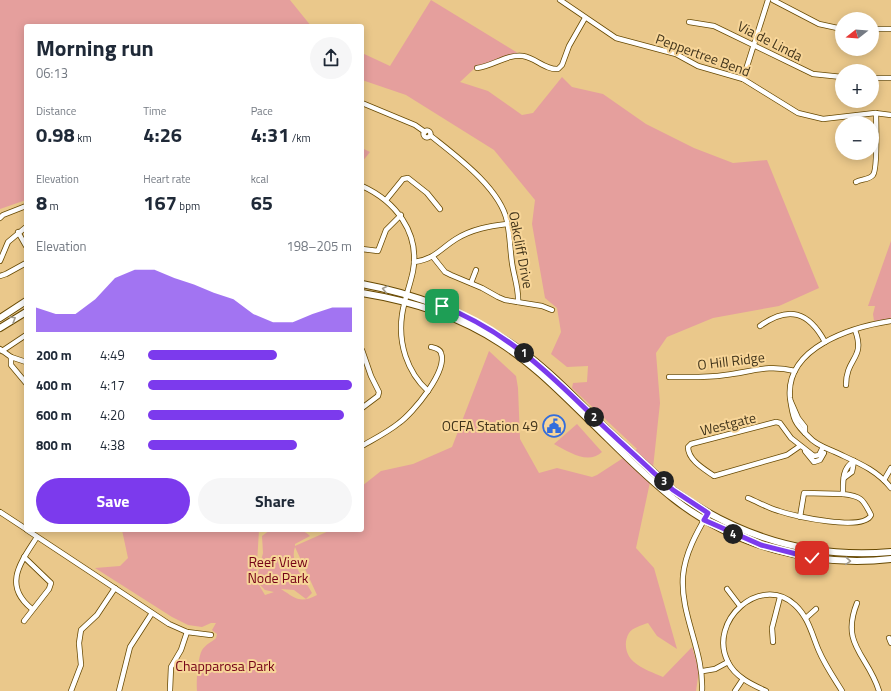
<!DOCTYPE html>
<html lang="en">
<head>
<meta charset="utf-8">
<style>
	body { margin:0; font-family:"Titillium Web",sans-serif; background:#f6f6f7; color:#1f2937; height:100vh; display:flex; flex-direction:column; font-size:15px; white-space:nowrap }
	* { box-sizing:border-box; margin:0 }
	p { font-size:13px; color:#747a83 }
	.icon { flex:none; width:22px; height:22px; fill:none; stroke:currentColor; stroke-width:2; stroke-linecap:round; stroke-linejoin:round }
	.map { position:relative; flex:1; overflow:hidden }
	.details { position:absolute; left:24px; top:24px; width:340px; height:508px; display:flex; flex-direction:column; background:#fff; border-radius:4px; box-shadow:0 2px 10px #0003 }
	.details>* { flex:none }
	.needle { width:26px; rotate:253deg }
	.fabs { position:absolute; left:835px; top:12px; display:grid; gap:8px }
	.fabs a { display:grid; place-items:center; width:44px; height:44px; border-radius:50%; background:#fff; box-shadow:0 2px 10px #0003; font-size:20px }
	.pin { position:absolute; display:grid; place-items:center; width:34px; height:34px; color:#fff; margin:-17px; border-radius:8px; box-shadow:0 2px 6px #0006 }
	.km { position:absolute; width:20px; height:20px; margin:-10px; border-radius:50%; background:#222; color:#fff; font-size:11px; line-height:20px; text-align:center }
	.round { display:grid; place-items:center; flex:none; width:42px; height:42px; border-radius:21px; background:#f6f6f7 }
	.head { display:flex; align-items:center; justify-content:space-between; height:68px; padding:0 12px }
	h1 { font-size:22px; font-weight:700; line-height:30px }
	.metrics { display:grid; grid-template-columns:repeat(3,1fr); gap:6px; height:68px; padding:4px 12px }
	.metrics div { display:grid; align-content:center }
	.metrics b { font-size:20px; font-weight:700 }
	.metrics small { font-size:11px; font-weight:400 }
	.metrics p { font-size:11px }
	.chart { height:112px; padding:8px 12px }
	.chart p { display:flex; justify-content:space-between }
	.chart svg { width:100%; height:72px; margin-top:4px; fill:#7c3aed; opacity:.7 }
	.cta { display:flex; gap:8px; margin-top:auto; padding:8px 12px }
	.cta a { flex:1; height:46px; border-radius:24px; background:#7c3aed; color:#fff; font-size:16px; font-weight:700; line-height:46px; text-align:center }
	.cta a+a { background:#f6f6f7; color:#1f2937 }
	ul { padding:0 12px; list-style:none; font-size:13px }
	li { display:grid; grid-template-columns:64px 48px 1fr; align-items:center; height:30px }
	li i { height:10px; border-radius:5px; background:#7c3aed }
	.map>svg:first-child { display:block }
	.green { fill:#e59f9d; fill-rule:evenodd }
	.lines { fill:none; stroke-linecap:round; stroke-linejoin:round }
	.minor-casing { stroke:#674902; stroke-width:6 }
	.major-casing { stroke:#674902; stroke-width:8 }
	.minor { stroke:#fff; stroke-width:4.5 }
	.major { stroke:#fff; stroke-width:6 }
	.oneway { stroke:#a09a8d }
	.route-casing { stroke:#fff; stroke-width:8 }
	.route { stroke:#7c3aed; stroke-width:5 }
	.labels { text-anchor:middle; stroke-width:4; stroke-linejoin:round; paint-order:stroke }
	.street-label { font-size:14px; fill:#41341b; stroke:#f7d598 }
	.poi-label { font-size:14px; fill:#41341b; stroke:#f7d598; text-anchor:end }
	.park-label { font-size:14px; fill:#740217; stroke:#f7d598 }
</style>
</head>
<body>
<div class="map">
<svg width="891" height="691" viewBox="0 0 891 691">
	<rect width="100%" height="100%" fill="#eac88b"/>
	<!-- green -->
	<g class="green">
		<polygon points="0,0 290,0 311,26 26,26 26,200 0,209"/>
		<path d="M431,0L521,55L476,67L460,82L488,91L522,115L533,113L562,77L572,87L603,94L646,124L694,148L733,163L767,160L819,288L779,306L713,318L667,337L656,353L660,403L653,468L636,548L654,568L677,649L657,636L648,623C642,625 632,628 629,633C623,643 626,656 634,662C642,669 654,673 663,677L692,647L699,670L696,691H197C196,682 198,657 202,650C206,644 212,642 216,638L217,634L212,630L216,623H211L202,627L188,625L172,617L95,568L120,566L128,558L122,530H259L256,580L265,595L274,592L265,590L260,585L257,577L263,553L262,536L270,530L290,532L291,530C299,530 304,530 310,536L295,544V546L331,530H362V486L381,471L413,464L452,447L489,351L516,376L518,388L520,439L539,473L557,468L592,477L597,475L637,449L572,388L573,383L587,382L588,366L567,367L551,354L561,332L557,308L545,298L532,224L535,200L494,150L406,95L362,80V53L390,66ZM295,547L317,595C300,604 295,598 281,589L294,590L306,599L312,593C305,579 289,564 295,547Z"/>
		<polygon points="362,148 370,152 362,162"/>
		<polygon points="891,241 891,319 874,321 873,314 875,306 868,306"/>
		<path d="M577,424L602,452C588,465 569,452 554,444Z"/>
	</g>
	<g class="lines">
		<!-- minor casing -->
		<g class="minor-casing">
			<g id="minor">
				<polyline points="560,0 616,38 676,54 698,66 743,79 798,113 823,119 875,113 891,115"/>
				<polyline points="773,0 819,24 842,29"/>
				<polyline points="689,22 714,26 813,74 842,77"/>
				<polyline points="872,29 891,29"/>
				<path d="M477,68C493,66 507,54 523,56C536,58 545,70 558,69L562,65L569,46L585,18"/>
				<polyline points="872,78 891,78"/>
				<polyline points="743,79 768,0"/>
				<polyline points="362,103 415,125 425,132"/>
				<circle cx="427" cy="134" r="3.5"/>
				<path d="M431,136C456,156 500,188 507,221C510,235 510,249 512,263C514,277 519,289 518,302"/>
				<path d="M856,182C861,179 869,180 873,175C878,169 876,124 876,113"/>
				<path d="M362,186C395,201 420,232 413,271C410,286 404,300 402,315C398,343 407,372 428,391"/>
				<polyline points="386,200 403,179 408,178 427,193 440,209"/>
				<polyline points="0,218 3,215 26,206"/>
				<polyline points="18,232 26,246"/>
				<polyline points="362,249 378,251 386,230 401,215"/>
				<polyline points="433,257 445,272 451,275 482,288 498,297 505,300 542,306 552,310"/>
				<polyline points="0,261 8,242 26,227"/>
				<path d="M414,262C435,259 440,249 456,239C472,229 490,226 507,224"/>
				<polyline points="0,276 6,274 26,263"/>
				<polyline points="471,283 476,270"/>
				<path d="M891,321C852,327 785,347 790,398C793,419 794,423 809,437C816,445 826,448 835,452C856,462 876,469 891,488"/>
				<path d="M760,326C789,305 809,312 825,342"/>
				<polyline points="0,349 11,357 26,362"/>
				<polyline points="362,350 371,376 379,392 378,396 362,408"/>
				<polyline points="2,351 26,335"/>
				<polyline points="11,357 11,365 26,383"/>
				<path d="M669,377C688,377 706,378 725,375C751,372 768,364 795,371"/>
				<path d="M846,385C846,357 866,359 855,330"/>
				<polyline points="791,402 798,418 805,427 805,433"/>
				<path d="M362,446C374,439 388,432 399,423C413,413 448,371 441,353C440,349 435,348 431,347"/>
				<path d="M800,446L787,455L714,476C704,469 688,460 688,447L691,444L776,422L780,423L791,438L814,456L819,455L823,447"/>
				<polyline points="805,451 814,462 820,460 824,453"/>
				<polyline points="844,478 852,472 854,461"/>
				<polyline points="884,480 891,468"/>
				<path d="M748,498C758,502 768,508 779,511C794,516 864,532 871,515C863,499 861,496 843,494C843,481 842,468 854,461"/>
				<polyline points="0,512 26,529"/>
				<polyline points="800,517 804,493 843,494"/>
				<polyline points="27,530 169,624 187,632 211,635"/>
				<polyline points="727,589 740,606"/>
				<path d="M857,603C840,645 868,655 879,691"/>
				<path d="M32,609C2,585 21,562 37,537"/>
				<polyline points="806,618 816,609"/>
				<polyline points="24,621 49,589 51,583 24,557"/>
				<polyline points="889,638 891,643"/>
				<polyline points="773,642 772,628 780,597"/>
				<polyline points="703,671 715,669 728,662"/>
				<polyline points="170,690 171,667 181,650 187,632"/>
				<polyline points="71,691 81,665 79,643 81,630 97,615 115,588"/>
				<polyline points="119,691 130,647 152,613"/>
				<path d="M702,691C704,651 680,615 683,576C685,553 697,532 708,513"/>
				<polyline points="735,691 743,679"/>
				<path d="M766,691C753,685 735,677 728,662C707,621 761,573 795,605C809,618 812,635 819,651C825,665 834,678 842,691"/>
			</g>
		</g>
		<!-- major casing -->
		<g class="major-casing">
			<g id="major">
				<path d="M362,284C421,295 475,317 523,352C549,371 572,395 595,418C620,442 647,466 673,490C739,538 810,559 891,552"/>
				<path d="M362,293C411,301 458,315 500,343C533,364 560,392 588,419C616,446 643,475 674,499C734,546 815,568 891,559"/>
				<polyline points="0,318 26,301"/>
				<polyline points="0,328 26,312"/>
			</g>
		</g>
		<!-- minor -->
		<use href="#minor" class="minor"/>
		<!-- major -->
		<use href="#major" class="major"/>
	</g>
	<!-- one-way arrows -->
	<defs><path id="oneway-chevron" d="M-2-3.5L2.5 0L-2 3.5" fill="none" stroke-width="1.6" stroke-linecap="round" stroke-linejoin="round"/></defs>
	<g class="oneway">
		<use href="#oneway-chevron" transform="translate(385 289) rotate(-167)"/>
		<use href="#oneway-chevron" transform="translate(13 319) rotate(-31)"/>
		<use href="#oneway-chevron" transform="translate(848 561) rotate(3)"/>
	</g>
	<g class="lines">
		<!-- route casing -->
		<g class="route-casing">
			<path id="route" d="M442,306C507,331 551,375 600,423C618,440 636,456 654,473L673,490L708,513L704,520L761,545L812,558"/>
		</g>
		<!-- route -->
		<use href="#route" class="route"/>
	</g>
	<!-- icons -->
	<defs>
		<g id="civic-ring" transform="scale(1.15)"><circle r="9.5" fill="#f7d598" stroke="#336ddc" stroke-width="1.5"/><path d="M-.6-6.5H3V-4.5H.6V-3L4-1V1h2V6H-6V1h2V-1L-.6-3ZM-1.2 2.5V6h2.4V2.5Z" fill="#336ddc"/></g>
	</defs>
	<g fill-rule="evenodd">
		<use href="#civic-ring" x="554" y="426"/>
	</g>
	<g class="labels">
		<!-- street labels -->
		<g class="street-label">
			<text transform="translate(770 41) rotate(27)" y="5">Via de Linda</text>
			<text transform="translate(703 55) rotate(20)" y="5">Peppertree Bend</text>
			<text transform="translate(521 250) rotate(79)" y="5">Oakcliff Drive</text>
			<text transform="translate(731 361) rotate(-7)" y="5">O Hill Ridge</text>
			<text transform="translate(728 424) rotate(-14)" y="5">Westgate</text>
		</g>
		<!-- poi labels -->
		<g class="poi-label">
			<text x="538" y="431">OCFA Station 49</text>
		</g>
		<!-- park labels -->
		<g class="park-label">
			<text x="278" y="567">Reef View<tspan x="278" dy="16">Node Park</tspan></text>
			<text x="225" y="671">Chapparosa Park</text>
		</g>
	</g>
</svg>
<div class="fabs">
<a><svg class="needle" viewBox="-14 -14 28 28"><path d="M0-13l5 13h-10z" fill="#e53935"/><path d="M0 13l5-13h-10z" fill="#747a83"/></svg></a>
<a>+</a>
<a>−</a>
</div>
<div class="pin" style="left:442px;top:306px;background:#1e9e55"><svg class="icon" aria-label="arrive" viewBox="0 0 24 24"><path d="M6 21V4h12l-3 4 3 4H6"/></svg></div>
<div class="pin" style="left:812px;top:558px;background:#d93025"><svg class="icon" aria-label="check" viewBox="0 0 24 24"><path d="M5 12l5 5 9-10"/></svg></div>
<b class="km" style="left:524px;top:353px">1</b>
<b class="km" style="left:594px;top:417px">2</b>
<b class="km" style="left:664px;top:481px">3</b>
<b class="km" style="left:733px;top:534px">4</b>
<section class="details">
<div class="head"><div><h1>Morning run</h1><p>06:13</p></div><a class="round"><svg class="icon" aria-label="share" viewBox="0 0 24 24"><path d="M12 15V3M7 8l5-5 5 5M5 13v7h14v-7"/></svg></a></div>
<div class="metrics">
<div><p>Distance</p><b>0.98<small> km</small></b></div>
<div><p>Time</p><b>4:26</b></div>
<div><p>Pace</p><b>4:31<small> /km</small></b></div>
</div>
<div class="metrics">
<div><p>Elevation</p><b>8<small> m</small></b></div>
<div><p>Heart rate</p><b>167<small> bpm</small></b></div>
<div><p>kcal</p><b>65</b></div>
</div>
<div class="chart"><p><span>Elevation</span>198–205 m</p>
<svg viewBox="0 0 160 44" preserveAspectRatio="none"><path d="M0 44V29L10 33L20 33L30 24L40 11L50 6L60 6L70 11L80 15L90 20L100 24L110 33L120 38L130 38L140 33L150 29L160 29V44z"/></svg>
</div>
<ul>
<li><b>200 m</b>4:49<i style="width:63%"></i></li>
<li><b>400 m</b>4:17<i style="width:100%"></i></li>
<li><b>600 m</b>4:20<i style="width:96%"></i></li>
<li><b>800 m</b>4:38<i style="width:73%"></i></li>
</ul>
<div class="cta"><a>Save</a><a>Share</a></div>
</section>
</div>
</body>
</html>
